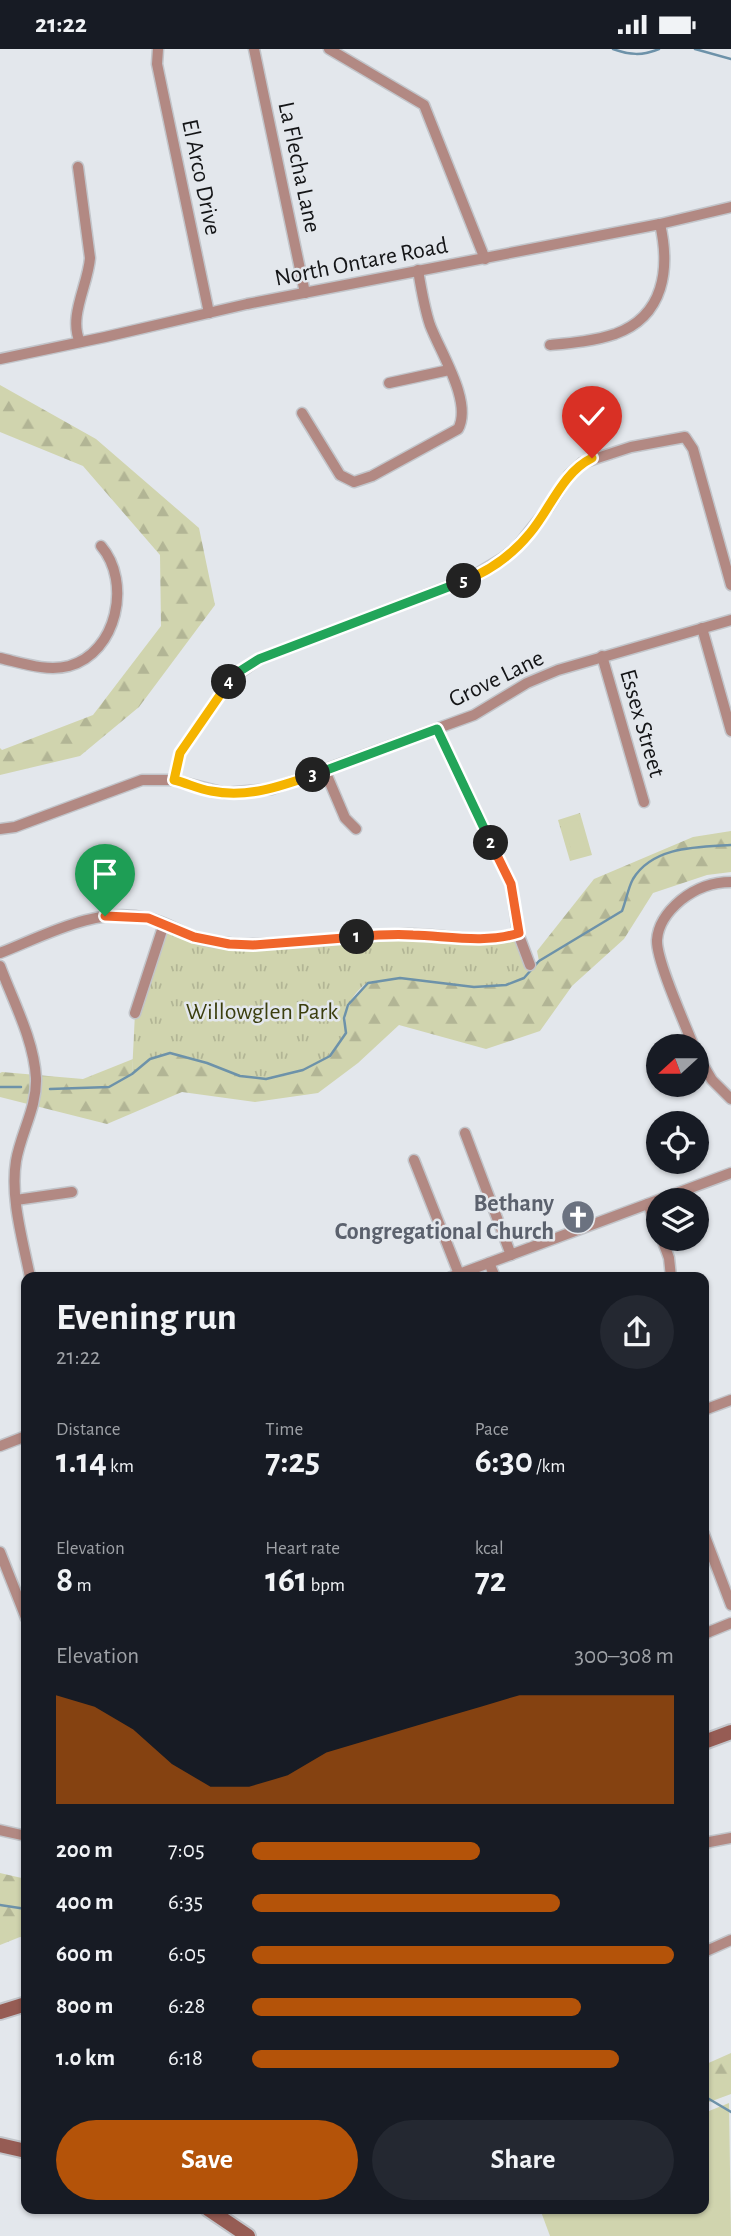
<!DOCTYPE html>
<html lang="en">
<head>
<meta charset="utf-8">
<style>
	body { margin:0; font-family:"Alegreya Sans",sans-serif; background:#242831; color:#f1f3f6; height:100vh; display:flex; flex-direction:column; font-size:26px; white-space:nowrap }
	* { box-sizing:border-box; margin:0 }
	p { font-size:23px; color:#9ea1a6 }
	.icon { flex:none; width:38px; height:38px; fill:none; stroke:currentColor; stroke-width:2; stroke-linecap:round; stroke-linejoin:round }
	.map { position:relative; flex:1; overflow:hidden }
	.sheet { position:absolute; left:21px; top:1223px; width:688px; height:942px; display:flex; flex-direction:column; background:#171b24; border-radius:14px; box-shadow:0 2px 5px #0004 }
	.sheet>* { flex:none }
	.needle { width:46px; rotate:249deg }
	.controls { position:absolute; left:646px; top:985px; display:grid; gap:14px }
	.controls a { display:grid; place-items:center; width:63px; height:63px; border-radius:50%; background:#171b24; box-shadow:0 2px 5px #0004; font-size:35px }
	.pin { position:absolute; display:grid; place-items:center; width:60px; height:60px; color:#fff; margin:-72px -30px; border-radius:50% 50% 50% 0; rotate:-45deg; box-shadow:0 0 7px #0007 }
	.pin .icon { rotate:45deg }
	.km { position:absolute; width:35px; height:35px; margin:-18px; border-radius:50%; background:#222; color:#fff; font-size:19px; line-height:35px; text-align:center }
	.round { display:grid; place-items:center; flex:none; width:74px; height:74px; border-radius:37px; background:#242831 }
	.headline { display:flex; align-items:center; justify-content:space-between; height:119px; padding:0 35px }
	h1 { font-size:38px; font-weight:700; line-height:52px }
	.stats { display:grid; grid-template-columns:repeat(3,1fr); gap:10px; height:119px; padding:7px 35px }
	.stats div { display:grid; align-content:center }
	.stats b { font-size:35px; font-weight:700 }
	.stats small { font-size:19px; font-weight:400 }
	.stats p { font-size:19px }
	.chart { height:196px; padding:14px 35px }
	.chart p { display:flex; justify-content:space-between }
	.chart svg { width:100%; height:126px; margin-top:7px; fill:#b45309; opacity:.7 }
	.button { display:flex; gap:14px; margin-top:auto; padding:14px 35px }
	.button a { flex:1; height:80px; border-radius:42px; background:#b45309; color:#fff; font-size:28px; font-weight:700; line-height:80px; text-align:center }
	.button a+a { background:#242831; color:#f1f3f6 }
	ul { padding:0 35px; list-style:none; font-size:23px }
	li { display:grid; grid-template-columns:112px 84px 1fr; align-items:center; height:52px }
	li i { height:18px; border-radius:9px; background:#b45309 }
	.status { display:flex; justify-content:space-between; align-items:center; height:49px; padding:0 35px; background:#171b24; direction:ltr }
	.status svg { height:19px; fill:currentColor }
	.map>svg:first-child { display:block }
	.forest { fill:url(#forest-firs) }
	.park { fill:url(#park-tufts) }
	.pitch { fill:#d0d4ae }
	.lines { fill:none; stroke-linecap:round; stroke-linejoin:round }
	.stream { stroke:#6d92a9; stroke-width:2.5 }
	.street-casing { stroke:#c2c5ca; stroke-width:13 }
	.secondary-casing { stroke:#c2c5ca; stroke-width:18 }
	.street { stroke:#b28983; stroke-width:10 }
	.secondary { stroke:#965c54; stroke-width:14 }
	.split-1-casing { stroke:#fff; stroke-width:14 }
	.split-2-casing { stroke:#fff; stroke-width:14 }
	.split-3-casing { stroke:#fff; stroke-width:14 }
	.split-4-casing { stroke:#fff; stroke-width:14 }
	.split-5-casing { stroke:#fff; stroke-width:14 }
	.split-6-casing { stroke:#fff; stroke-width:14 }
	.split-1 { stroke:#f0652b; stroke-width:9 }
	.split-2 { stroke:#f0652b; stroke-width:9 }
	.split-3 { stroke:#22a559; stroke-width:9 }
	.split-4 { stroke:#f5b400; stroke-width:9 }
	.split-5 { stroke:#22a559; stroke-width:9 }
	.split-6 { stroke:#f5b400; stroke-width:9 }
	.labels { text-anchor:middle; stroke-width:5; stroke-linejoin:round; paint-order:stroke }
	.street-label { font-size:24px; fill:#141517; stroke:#e3e7ec }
	.park-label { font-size:24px; fill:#3b3e0e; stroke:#e3e7ec }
	.worship-label { font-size:24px; font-weight:bold; fill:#5b616d; stroke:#e3e7ec; text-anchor:end }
</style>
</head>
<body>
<div class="status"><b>21:22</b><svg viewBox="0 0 49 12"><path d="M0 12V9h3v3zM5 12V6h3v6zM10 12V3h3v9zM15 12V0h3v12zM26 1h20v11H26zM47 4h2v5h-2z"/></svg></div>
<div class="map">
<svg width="731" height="2187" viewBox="0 0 731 2187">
	<defs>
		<pattern id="forest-firs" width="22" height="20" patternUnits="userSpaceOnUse" patternTransform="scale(1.75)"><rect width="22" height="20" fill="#d0d4ae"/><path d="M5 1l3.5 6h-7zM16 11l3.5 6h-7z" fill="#b2b595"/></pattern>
		<pattern id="park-tufts" width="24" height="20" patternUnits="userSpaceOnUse" patternTransform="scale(1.75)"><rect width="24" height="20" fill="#d0d4ae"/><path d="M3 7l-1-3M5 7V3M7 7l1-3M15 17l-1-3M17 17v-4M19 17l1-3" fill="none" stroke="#b2b595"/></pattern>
	</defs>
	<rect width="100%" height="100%" fill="#e3e7ec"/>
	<!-- forest -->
	<g class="forest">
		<polygon points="0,336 96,390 199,479 215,556 139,658 80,707 0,726 0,699 2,701 93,666 161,577 160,506 83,417 0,383"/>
		<path d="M731,782V823L707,826L653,844L624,890L572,937L540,982L486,1000L399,976L358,1014L318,1044L255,1053L182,1043L107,1075L0,1048V1024L2,1023L83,1030L133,1010L132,1025C138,1020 143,1013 149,1010C174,996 216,1018 241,1027L346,984C344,966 346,958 358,945C361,941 365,935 369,934C403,920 464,942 504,936C520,933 529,924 539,912L537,902L594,830L693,788Z"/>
		<polygon points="0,1824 26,1830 26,1889 20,1888 0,1896"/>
		<polygon points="731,2004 731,2045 704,2055 704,2016"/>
	</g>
	<!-- park -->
	<g class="park">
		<polygon points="580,764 592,806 570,812 558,771"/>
		<path d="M164,875L229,895L384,886L458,890L518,884L530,915L539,912C535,917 530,924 525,928C494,951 425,925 388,931C382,932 372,931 367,934C357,940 345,958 344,969C344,974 347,980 345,985C336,1012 292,1029 265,1030C227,1032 190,994 152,1009C145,1012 138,1020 132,1025L135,964Z"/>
	</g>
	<!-- pitch -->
	<g class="pitch">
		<polygon points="577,771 586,800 572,804 564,775"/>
		<polygon points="729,2054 731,2187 550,2187 540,2160 704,2160 704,2064"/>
	</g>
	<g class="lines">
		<!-- stream -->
		<g class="stream">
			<path d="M613,0C630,6 642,7 659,0"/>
			<polyline points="695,0 731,10"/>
			<polyline points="0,1038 21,1038"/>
			<path d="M50,1040L109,1038L132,1025L150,1010L170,1004L207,1014L240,1027L266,1030L303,1021L330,1007L346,984L344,969L348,956L368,934L400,929L474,938L506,936L524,929L539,912L622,862C626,852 628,839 633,830C653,797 698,798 731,796"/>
			<polyline points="0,1856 26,1860"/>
			<polyline points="704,2047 731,2063"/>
		</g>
		<!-- street casing -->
		<g class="street-casing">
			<g id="street">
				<polyline points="158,0 157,15 209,264"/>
				<polyline points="254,0 305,244"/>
				<polyline points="329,0 424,56 485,210"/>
				<path d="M78,118L90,209C88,236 68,268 80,293"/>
				<path d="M550,296C571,294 594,292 615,285C665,267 670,219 660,175"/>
				<polyline points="0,310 105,288 247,255 660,175 731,158"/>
				<polyline points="389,334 449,321"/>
				<path d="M302,364L340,426L354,433L372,427L458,380C473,353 440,303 430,276C424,258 421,239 418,221"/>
				<polyline points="702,579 731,682"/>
				<polyline points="602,607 644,753"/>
				<path d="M0,609C22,614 47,623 69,617C117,604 132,533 101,497"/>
				<polyline points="437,680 511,835 518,884 530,916"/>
				<polyline points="325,722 345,769 356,780"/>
				<polyline points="174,731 180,704 230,631 259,610 470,529 503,509 517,498 548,459 569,426 582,414 631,398 685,388 693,400 731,536"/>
				<polyline points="0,780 15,778 142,731 174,731 225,744 272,740 474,666 527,634 558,621 731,571"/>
				<path d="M0,904C46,886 97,857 147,869C163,872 177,881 192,887C206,893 223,894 238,895C295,897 351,886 408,885C444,885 483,896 518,884"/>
				<path d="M0,917C13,952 34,991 36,1029C37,1059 21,1083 16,1112C10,1149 23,1192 30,1228"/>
				<polyline points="135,964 164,875"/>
				<path d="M694,998C685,975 656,911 657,891C658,875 669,861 681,851C696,839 713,833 731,833"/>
				<polyline points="696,1004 712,1031 731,1050"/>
				<polyline points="465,1084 511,1206"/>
				<polyline points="414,1111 459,1225"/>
				<polyline points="16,1151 72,1143"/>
				<polyline points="648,1155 658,1180"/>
				<polyline points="662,1190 669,1209 671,1228"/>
				<polyline points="489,1214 495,1228"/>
				<polyline points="451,1228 731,1124"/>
				<polyline points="704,1361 731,1351"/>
				<polyline points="0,1397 26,1387"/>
				<polyline points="704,1485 731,1556"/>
				<polyline points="0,1503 26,1569"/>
				<polyline points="704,1585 731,1574"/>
				<polyline points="0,1781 26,1787"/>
				<polyline points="704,1794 731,1789"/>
				<polyline points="704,1903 731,1891"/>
			</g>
		</g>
		<!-- secondary casing -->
		<g class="secondary-casing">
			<g id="secondary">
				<polyline points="704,1693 731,1683"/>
				<polyline points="0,1963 26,1955"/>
				<polyline points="0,2096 26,2102"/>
				<polyline points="208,2160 248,2187"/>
			</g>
		</g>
		<!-- street -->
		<use href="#street" class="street"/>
		<!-- secondary -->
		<use href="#secondary" class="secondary"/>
	</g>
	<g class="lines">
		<!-- split-1 casing -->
		<g class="split-1-casing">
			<polyline id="split-1" points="105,867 148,869 194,888 229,895 253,896 357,888"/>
		</g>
		<!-- split-2 casing -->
		<g class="split-2-casing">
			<path id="split-2" d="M357,888C376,886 395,885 413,886C447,887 485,895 519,884L511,835L491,794"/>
		</g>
		<!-- split-3 casing -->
		<g class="split-3-casing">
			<polyline id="split-3" points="313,726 437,680 491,794"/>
		</g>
		<!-- split-4 casing -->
		<g class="split-4-casing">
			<path id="split-4" d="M229,633L180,704L174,731C187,734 198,740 211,742C247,749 279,738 313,726"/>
		</g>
		<!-- split-5 casing -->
		<g class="split-5-casing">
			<polyline id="split-5" points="229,633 240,622 259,610 464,532"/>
		</g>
		<!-- split-6 casing -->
		<g class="split-6-casing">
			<path id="split-6" d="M464,532C489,522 513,505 530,484C551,459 562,424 592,409"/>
		</g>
		<!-- split-1 -->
		<use href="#split-1" class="split-1"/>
		<!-- split-2 -->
		<use href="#split-2" class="split-2"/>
		<!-- split-3 -->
		<use href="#split-3" class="split-3"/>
		<!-- split-4 -->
		<use href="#split-4" class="split-4"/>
		<!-- split-5 -->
		<use href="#split-5" class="split-5"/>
		<!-- split-6 -->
		<use href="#split-6" class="split-6"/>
	</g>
	<!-- icons -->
	<defs>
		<g id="church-disc" transform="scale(1.75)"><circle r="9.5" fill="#6b7280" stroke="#e3e7ec"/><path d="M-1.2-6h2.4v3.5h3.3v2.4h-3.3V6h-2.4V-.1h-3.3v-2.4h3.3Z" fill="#fff"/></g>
	</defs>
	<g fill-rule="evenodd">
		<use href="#church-disc" x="578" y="1168"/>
	</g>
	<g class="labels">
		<!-- street labels -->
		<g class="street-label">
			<text transform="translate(300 118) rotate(78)" y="8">La Flecha Lane</text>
			<text transform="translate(202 128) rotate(78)" y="8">El Arco Drive</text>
			<text transform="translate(361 212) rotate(-11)" y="8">North Ontare Road</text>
			<text transform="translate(496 629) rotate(-26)" y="8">Grove Lane</text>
			<text transform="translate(643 674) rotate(74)" y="8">Essex Street</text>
		</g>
		<!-- park labels -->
		<g class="park-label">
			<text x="262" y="970">Willowglen Park</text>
		</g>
		<!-- worship labels -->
		<g class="worship-label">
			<text x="554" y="1162">Bethany<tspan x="554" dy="28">Congregational Church</tspan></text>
		</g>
	</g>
</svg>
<div class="controls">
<a><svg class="needle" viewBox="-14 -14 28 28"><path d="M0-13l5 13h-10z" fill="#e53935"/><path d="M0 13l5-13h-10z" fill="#9ea1a6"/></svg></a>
<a><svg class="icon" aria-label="locate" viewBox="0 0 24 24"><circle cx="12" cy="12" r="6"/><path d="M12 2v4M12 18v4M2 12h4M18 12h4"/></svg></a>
<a><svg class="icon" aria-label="layers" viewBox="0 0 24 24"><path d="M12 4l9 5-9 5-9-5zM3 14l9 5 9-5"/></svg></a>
</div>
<div class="pin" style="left:105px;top:867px;background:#1e9e55"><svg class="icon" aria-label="arrive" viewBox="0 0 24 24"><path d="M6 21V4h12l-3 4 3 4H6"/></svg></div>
<div class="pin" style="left:592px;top:409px;background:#d93025"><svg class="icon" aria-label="check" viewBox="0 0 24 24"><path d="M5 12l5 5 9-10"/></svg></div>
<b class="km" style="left:357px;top:888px">1</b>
<b class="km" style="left:491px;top:794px">2</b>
<b class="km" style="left:313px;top:726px">3</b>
<b class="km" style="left:229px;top:633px">4</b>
<b class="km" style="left:464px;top:532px">5</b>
<section class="sheet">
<div class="headline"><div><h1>Evening run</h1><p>21:22</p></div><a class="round"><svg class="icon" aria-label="share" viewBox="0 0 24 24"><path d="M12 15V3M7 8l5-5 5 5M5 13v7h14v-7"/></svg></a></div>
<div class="stats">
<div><p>Distance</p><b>1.14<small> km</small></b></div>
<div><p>Time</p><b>7:25</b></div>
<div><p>Pace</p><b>6:30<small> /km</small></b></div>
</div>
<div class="stats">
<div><p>Elevation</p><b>8<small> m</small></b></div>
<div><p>Heart rate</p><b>161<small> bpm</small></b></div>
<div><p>kcal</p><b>72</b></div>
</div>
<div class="chart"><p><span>Elevation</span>300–308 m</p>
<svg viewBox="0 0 160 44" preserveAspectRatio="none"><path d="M0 44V6L10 10L20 18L30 30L40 38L50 38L60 34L70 26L80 22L90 18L100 14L110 10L120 6L130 6L140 6L150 6L160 6V44z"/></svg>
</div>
<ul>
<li><b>200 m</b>7:05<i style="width:54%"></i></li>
<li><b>400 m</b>6:35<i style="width:73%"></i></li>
<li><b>600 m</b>6:05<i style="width:100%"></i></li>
<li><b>800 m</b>6:28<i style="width:78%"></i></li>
<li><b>1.0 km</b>6:18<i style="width:87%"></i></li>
</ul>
<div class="button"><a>Save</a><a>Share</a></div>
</section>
</div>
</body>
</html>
